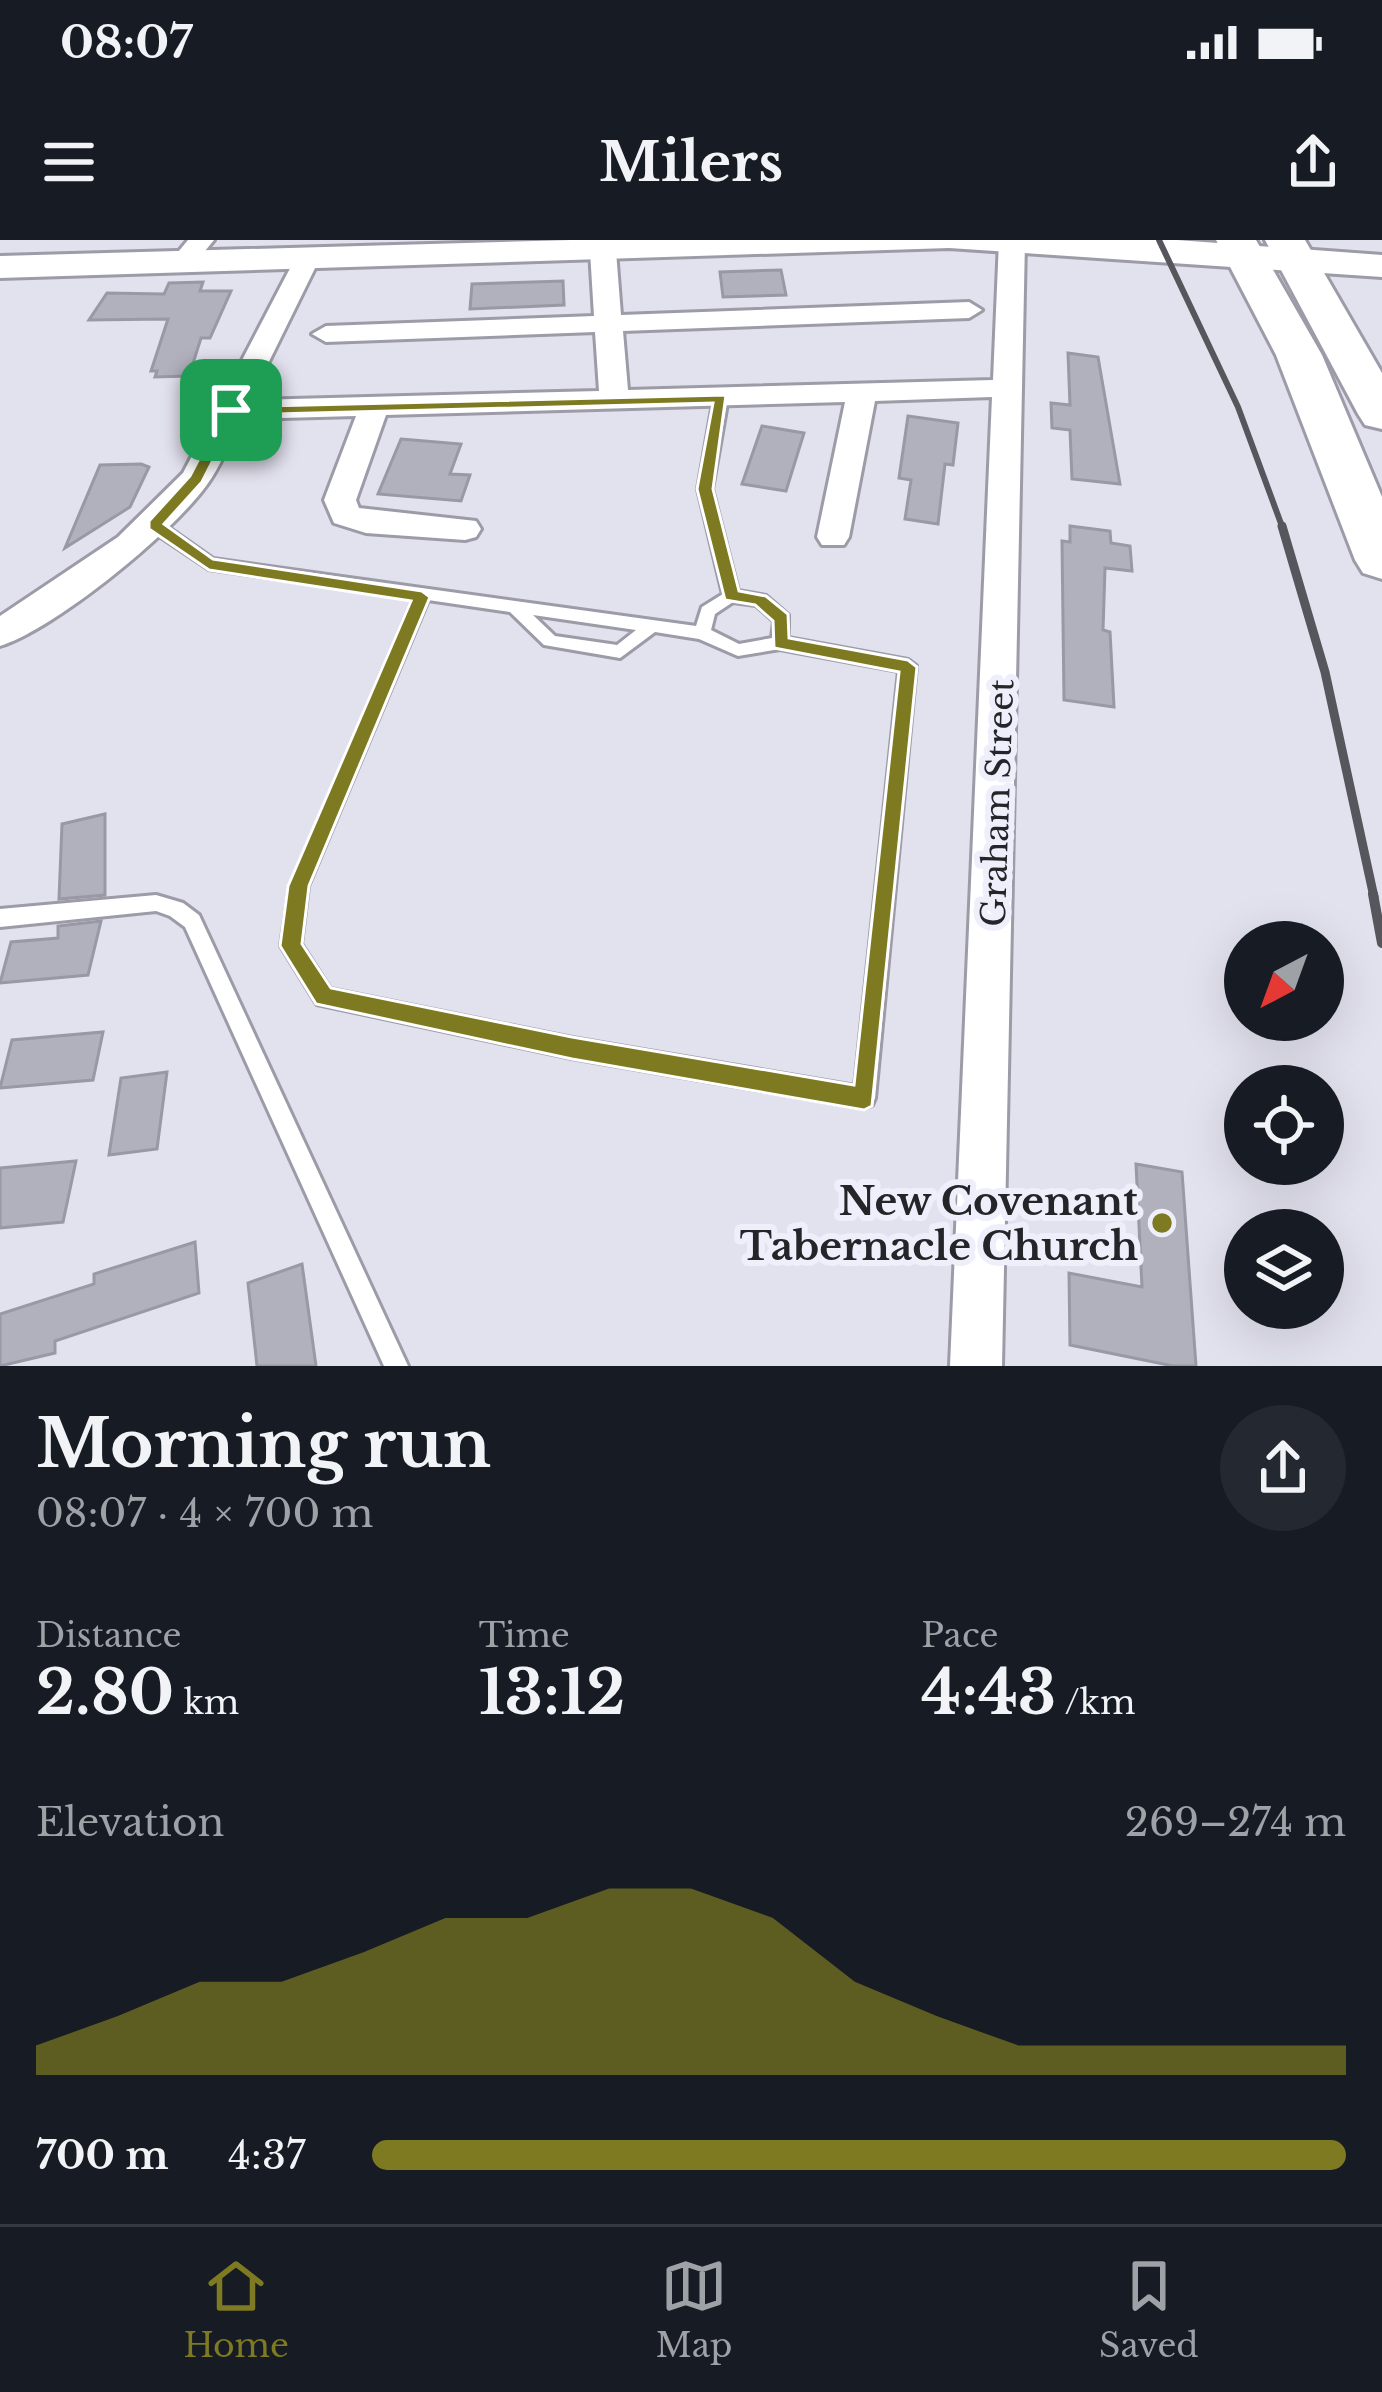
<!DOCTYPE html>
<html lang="en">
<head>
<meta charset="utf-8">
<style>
	body { margin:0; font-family:"Libre Baskerville",serif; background:#242831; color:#f1f3f6; height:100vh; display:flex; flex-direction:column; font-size:45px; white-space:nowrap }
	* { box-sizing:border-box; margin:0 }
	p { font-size:39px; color:#9ea1a6 }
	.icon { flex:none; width:66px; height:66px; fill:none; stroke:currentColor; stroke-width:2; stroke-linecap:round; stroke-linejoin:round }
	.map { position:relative; height:1126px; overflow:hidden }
	.details { display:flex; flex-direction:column; background:#171b24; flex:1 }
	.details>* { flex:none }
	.needle { width:78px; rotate:221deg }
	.tools { position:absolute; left:1224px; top:681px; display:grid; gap:24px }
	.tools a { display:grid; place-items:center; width:120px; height:120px; border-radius:50%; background:#171b24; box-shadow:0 12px 48px #0002; font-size:60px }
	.pin { position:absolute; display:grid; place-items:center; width:102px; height:102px; color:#fff; margin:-51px; border-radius:24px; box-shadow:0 6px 18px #0006 }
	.round { display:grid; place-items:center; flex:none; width:126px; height:126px; border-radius:63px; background:#242831 }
	.headline { display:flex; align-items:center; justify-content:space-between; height:204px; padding:0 36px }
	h1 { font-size:66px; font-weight:700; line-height:90px }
	.stats { display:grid; grid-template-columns:repeat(3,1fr); gap:18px; height:204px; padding:12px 36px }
	.stats div { display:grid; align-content:center }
	.stats b { font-size:60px; font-weight:700 }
	.stats small { font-size:33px; font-weight:400 }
	.stats p { font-size:33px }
	.chart { height:336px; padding:24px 36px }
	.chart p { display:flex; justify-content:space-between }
	.chart svg { width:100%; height:216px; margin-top:12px; fill:#7d7a21; opacity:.7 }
	ul { padding:0 36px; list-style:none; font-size:39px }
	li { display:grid; grid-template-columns:192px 144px 1fr; align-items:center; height:90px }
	li i { height:30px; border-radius:15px; background:#7d7a21 }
	.status { display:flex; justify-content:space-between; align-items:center; height:84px; padding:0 60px; background:#171b24; direction:ltr }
	.status svg { height:33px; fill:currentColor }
	header { display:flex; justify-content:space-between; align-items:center; height:156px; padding:0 36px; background:#171b24; font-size:54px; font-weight:700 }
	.tabs { display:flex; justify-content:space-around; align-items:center; height:168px; border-top:3px solid #363941; background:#171b24; font-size:33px; color:#9ea1a6 }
	.tabs a { display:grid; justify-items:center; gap:6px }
	.tabs .selected { color:#7d7a21 }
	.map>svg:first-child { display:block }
	.building { fill:#b1b0bd; stroke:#9999a5; stroke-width:3 }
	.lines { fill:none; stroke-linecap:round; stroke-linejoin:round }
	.lane-casing { stroke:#9c9ba7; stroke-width:6 }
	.street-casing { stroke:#9c9ba7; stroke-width:6 }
	.secondary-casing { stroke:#9c9ba7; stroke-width:6 }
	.primary-casing { stroke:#9c9ba7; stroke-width:6 }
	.lane { fill:#fff; fill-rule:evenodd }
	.street { fill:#fff; fill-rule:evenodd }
	.secondary { fill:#fff; fill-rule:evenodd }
	.primary { fill:#fff; fill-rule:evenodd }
	.rail-far2 { stroke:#57565d; stroke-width:6 }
	.rail-far1 { stroke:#57565d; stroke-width:9 }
	.rail { stroke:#57565d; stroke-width:10 }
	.route { fill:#7d7a21; stroke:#fff; stroke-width:3; fill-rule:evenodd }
	.poi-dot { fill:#7d7a21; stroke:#efeffc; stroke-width:4.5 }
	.labels { text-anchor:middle; stroke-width:12; stroke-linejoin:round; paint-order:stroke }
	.street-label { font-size:33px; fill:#252529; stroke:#efeffc }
	.near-poi-label { font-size:39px; font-weight:bold; fill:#252529; stroke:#efeffc; text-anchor:end }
</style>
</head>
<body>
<div class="status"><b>08:07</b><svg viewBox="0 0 49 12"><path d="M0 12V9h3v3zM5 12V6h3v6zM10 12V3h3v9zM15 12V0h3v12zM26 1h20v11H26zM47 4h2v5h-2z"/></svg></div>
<header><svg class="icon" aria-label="menu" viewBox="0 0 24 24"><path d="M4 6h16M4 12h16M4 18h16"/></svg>Milers<svg class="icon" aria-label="share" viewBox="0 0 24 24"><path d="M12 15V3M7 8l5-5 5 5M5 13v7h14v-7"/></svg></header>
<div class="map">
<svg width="1382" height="1126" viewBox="0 0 1382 1126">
	<rect width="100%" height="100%" fill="#e2e1ee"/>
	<!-- building -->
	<g class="building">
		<polygon points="781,30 786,55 723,57 720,32"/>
		<polygon points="563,41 564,65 470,69 472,44"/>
		<polygon points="203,42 200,51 231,51 210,98 201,98 189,136 155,137 157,131 151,131 168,79 89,80 107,53 164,54 169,43"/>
		<polygon points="1068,113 1098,117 1120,244 1072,239 1070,190 1052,188 1051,163 1070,165"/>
		<polygon points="908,176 958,183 953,225 945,224 938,284 905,279 911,240 899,238"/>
		<polygon points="762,186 804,193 786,251 742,244"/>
		<polygon points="401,199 461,204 450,234 470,235 461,261 378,254"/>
		<polygon points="141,224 149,227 130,267 65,308 100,225"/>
		<polygon points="1070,286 1110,291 1111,303 1130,306 1132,331 1105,328 1103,390 1110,392 1114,467 1064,460 1062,301 1070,302"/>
		<polygon points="105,574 105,655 59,659 62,584"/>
		<polygon points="101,681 88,735 0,743 11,702 58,698 58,686"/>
		<polygon points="103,792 93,840 0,848 12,800"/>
		<polygon points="167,832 157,909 109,915 121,838"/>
		<polygon points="76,921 63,982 0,988 0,928"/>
		<polygon points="1136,924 1182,932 1196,1126 1173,1126 1070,1105 1069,1033 1142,1047"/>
		<polygon points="195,1002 199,1053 55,1101 55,1113 0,1126 0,1074 94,1044 94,1034"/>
		<polygon points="302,1024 316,1126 257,1126 248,1043"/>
	</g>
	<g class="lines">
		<!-- lane casing -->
		<g class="lane-casing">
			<g id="lane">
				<path d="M721,154L728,158L712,249L738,351L766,356L788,375V398L908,420L916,426L875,858L872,865L864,868L572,818L317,764L281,706L290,646L414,358L209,329L149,289V281H159L213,319L696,386L702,367L723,354L698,249L714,158ZM428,360L510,372L544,405L620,418L655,392L699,399L738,416L780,409L899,431L855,846L572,798L330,749L301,704L308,646ZM733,362L756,365L774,381L772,398L739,404L711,390L715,374ZM533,375L636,390L617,405L555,396Z"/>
				<polygon points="156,655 183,663 199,675 408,1126 384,1126 185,687 170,676 156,671 0,687 0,669"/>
			</g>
		</g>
		<!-- street casing -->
		<g class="street-casing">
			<g id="street">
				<polygon points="188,0 214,0 191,28 173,28 169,23"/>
				<path d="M999,1H1025L1002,1126H950L992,157L875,161L849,297L844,305H822L817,297L845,162L386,175L356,260L359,268L476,281L481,289L476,297L465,300L366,293L334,283L324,260L356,176L241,179C230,201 221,226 206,246C172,293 55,389 0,406V376L118,297L183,233L297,15H315L319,20L250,160L599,151L595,92L326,102L312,94L326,86L594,76L590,11L603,3L616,11L621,75L969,62L982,70L969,78L623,91L628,150L993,140Z"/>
			</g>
		</g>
		<!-- secondary casing -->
		<g class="secondary-casing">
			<polygon id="secondary" points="571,0 1177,0 1382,15 1382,37 949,8 0,38 0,16"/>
		</g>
		<!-- primary casing -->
		<g class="primary-casing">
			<g id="primary">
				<polygon points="1216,0 1256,0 1322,115 1382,257 1382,339 1363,333 1355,320 1276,115"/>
				<polygon points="1265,0 1305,0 1382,133 1382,189 1365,185 1358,174"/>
			</g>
		</g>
		<!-- lane -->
		<use href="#lane" class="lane"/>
		<!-- street -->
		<use href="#street" class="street"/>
		<!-- secondary -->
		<use href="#secondary" class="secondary"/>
		<!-- primary -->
		<use href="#primary" class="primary"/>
		<!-- rail-far2 -->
		<polyline class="rail-far2" points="1159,0 1238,167 1283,289"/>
		<!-- rail-far1 -->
		<polyline class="rail-far1" points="1282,286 1325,432 1374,657"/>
		<!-- rail -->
		<polyline class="rail" points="1373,654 1382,703"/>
	</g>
	<!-- route -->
	<path class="route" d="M726,155L713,249L739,351L766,356L788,374L789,398L908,420L917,427L872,866L864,870L572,819L316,764L280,706L288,646L411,361L209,330L149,289V281L190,236L226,167ZM713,163L697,249L725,360L755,365L773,381L774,408L899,432L854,845L572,797L331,748L302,704L309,646L430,357L422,351L213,319L164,284L202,242L236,175Z"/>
	<!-- markers -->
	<circle class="poi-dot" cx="1162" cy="983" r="12"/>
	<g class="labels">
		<!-- street labels -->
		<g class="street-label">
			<text transform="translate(997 563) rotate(-88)" y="12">Graham Street</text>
		</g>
		<!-- near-poi labels -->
		<g class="near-poi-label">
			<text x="1138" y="975">New Covenant<tspan x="1138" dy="45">Tabernacle Church</tspan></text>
		</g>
	</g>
</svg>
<div class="tools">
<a><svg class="needle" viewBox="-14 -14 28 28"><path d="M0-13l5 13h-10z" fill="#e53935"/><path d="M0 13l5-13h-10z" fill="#9ea1a6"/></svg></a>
<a><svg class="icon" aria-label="locate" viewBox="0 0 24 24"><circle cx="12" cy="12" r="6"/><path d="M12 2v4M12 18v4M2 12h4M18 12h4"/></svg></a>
<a><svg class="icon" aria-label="layers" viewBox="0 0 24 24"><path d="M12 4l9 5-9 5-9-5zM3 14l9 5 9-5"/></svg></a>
</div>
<div class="pin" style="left:231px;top:170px;background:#1e9e55"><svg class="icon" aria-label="arrive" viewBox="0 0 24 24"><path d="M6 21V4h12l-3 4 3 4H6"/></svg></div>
</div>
<section class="details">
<div class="headline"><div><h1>Morning run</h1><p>08:07 · 4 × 700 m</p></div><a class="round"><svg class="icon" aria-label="share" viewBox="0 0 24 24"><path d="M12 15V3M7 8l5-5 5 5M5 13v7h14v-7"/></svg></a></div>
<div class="stats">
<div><p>Distance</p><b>2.80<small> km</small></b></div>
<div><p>Time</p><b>13:12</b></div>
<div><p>Pace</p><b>4:43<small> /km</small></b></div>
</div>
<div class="chart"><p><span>Elevation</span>269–274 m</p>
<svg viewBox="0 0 160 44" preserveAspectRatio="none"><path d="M0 44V38L10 32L20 25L30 25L40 19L50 12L60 12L70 6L80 6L90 12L100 25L110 32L120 38L130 38L140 38L150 38L160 38V44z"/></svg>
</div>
<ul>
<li><b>700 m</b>4:37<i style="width:100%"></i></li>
</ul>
</section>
<nav class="tabs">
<a class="selected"><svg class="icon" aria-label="home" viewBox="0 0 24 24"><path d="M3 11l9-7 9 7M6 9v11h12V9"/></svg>Home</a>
<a><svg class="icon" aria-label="map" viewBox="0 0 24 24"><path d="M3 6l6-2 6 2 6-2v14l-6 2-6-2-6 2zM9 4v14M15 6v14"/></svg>Map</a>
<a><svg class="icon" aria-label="saved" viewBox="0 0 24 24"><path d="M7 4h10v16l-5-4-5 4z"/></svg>Saved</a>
</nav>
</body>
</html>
